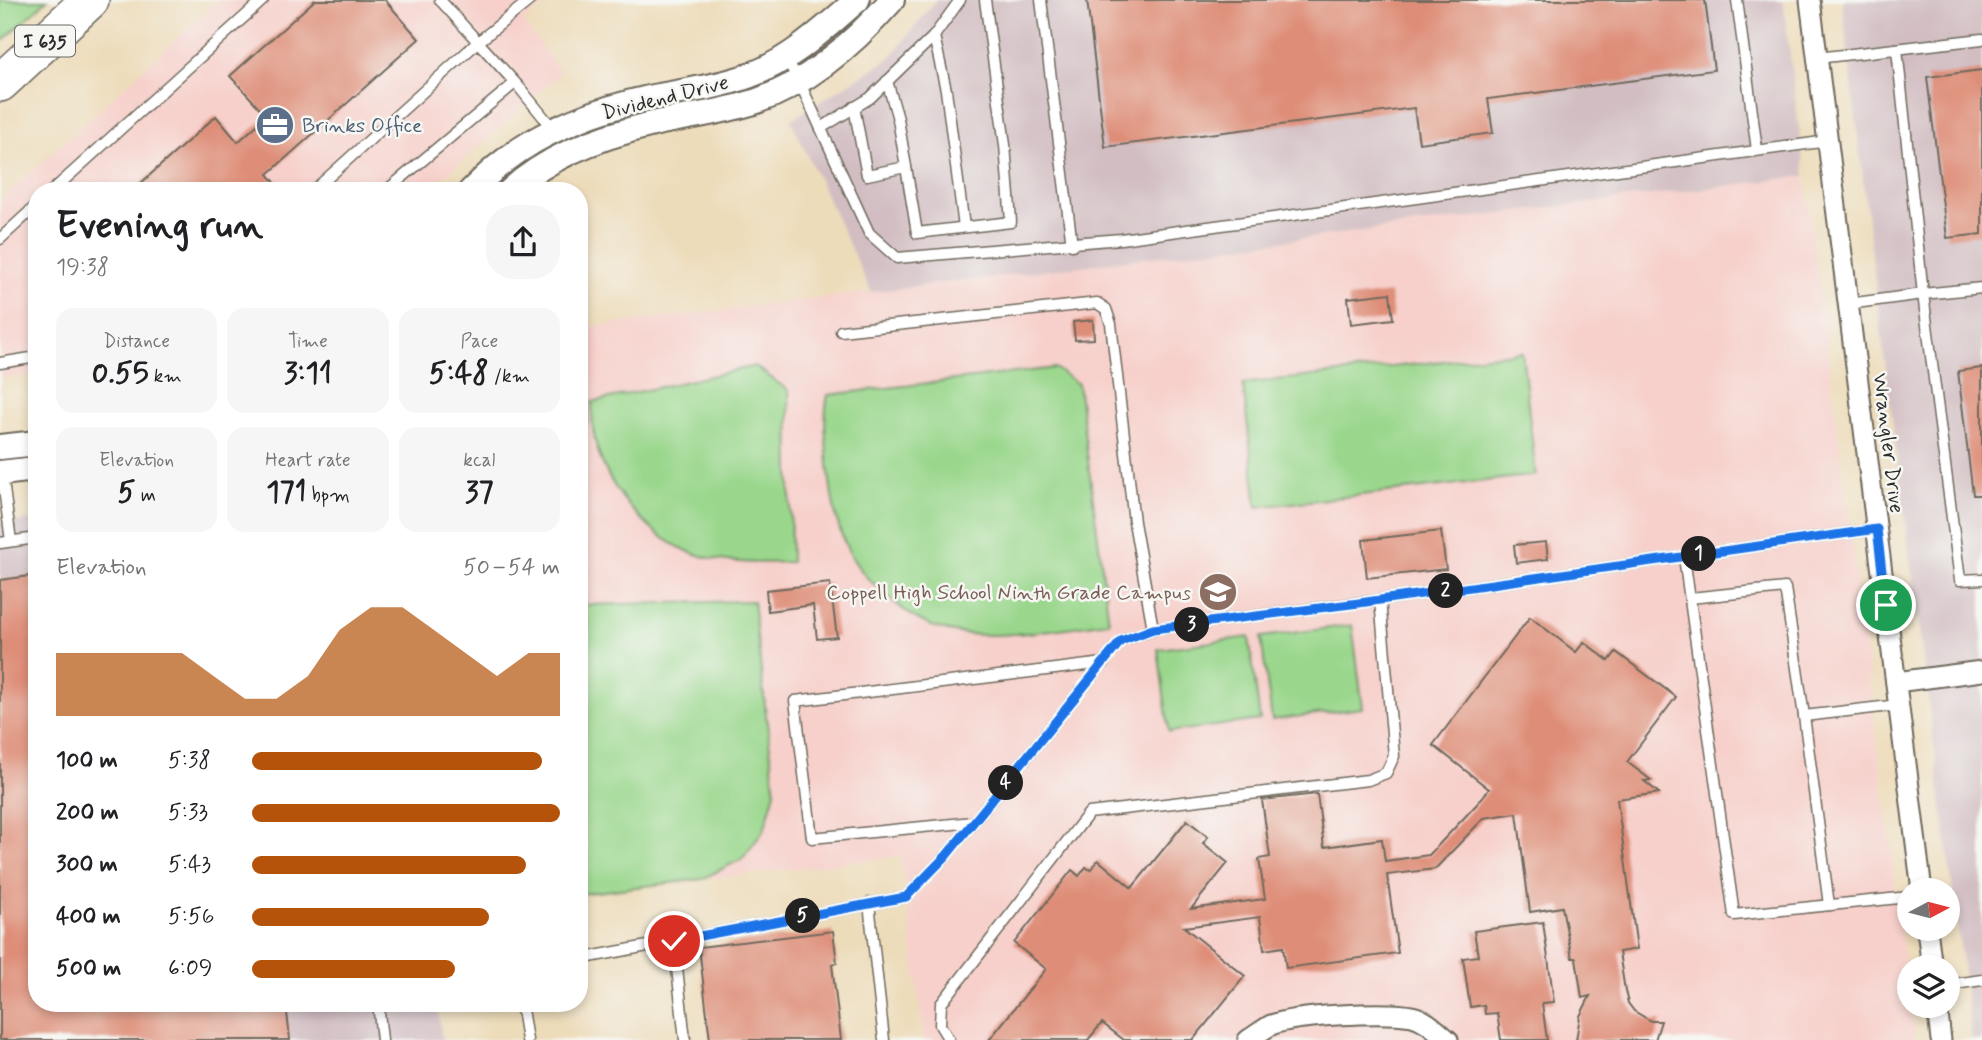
<!DOCTYPE html>
<html lang="en">
<head>
<meta charset="utf-8">
<style>
	body { margin:0; font-family:Mynerve,sans-serif; background:#f6f6f6; color:#202124; height:100vh; display:flex; flex-direction:column; font-size:26px; white-space:nowrap }
	* { box-sizing:border-box; margin:0 }
	p { font-size:23px; color:#757577 }
	.icon { flex:none; width:38px; height:38px; fill:none; stroke:currentColor; stroke-width:2; stroke-linecap:round; stroke-linejoin:round }
	.map { position:relative; flex:1; overflow:hidden }
	.side { position:absolute; left:28px; top:182px; width:560px; height:830px; display:flex; flex-direction:column; background:#fff; border-radius:28px; box-shadow:0 4px 10px #0003 }
	.side>* { flex:none }
	.needle { width:46px; rotate:83deg }
	.controls { position:absolute; left:1897px; top:878px; display:grid; gap:14px }
	.controls a { display:grid; place-items:center; width:63px; height:63px; border-radius:50%; background:#fff; box-shadow:0 4px 10px #0003; font-size:35px }
	.pin { position:absolute; display:grid; place-items:center; width:60px; height:60px; color:#fff; margin:-30px; border:4px solid #fff; border-radius:50%; box-shadow:0 2px 7px #0007 }
	.km { position:absolute; width:35px; height:35px; margin:-18px; border-radius:50%; background:#222; color:#fff; font-size:19px; line-height:35px; text-align:center }
	.round { display:grid; place-items:center; flex:none; width:74px; height:74px; border-radius:28px; background:#f6f6f6 }
	.head { display:flex; align-items:center; justify-content:space-between; height:119px; padding:0 28px }
	h1 { font-size:38px; font-weight:800; line-height:52px }
	.metrics { display:grid; grid-template-columns:repeat(3,1fr); gap:10px; height:119px; padding:7px 28px }
	.metrics div { display:grid; align-content:center; border-radius:18px; background:#f6f6f6; text-align:center }
	.metrics b { font-size:30px; font-weight:800 }
	.metrics small { font-size:19px; font-weight:400 }
	.metrics p { font-size:19px }
	.chart { height:196px; padding:14px 28px }
	.chart p { display:flex; justify-content:space-between }
	.chart svg { width:100%; height:126px; margin-top:7px; fill:#b45309; opacity:.7 }
	ul { padding:0 28px; list-style:none; font-size:23px }
	li { display:grid; grid-template-columns:112px 84px 1fr; align-items:center; height:52px }
	li i { height:18px; border-radius:9px; background:#b45309 }
	.map>svg:first-child { display:block }
	.built { fill:#f7d0cb }
	.industrial { fill:#d2bec2 }
	.green { fill:#9ad78c; stroke:#62815c; stroke-width:2 }
	.building { fill:#de8e78 }
	.lines { fill:none; stroke-linecap:round; stroke-linejoin:round }
	.service-casing { stroke:#6f695d; stroke-width:13 }
	.minor-casing { stroke:#6f695d; stroke-width:23 }
	.tertiary-casing { stroke:#6f695d; stroke-width:28 }
	.motorway-casing { stroke:#6f695d; stroke-width:40 }
	.service { stroke:#fff; stroke-width:10 }
	.minor { stroke:#fff; stroke-width:19 }
	.tertiary { stroke:#fff; stroke-width:24 }
	.motorway { stroke:#fff; stroke-width:37 }
	.route-casing { stroke:#fff; stroke-width:14 }
	.route { stroke:#1a73e8; stroke-width:9 }
	.labels { text-anchor:middle; stroke-width:5; stroke-linejoin:round; paint-order:stroke }
	.shield { fill:#f6f6f2; stroke:#686867; stroke-width:2 }
	.shield-label { font-size:19px; font-weight:bold; fill:#2b2b2b }
	.street-label { font-size:21px; fill:#2b2b2b; stroke:#f6f6f2 }
	.service-label { font-size:21px; fill:#4e5e75; stroke:#f6f6f2; text-anchor:start }
	.education-label { font-size:21px; fill:#785e54; stroke:#f6f6f2; text-anchor:end }
</style>
</head>
<body>
<div class="map">
<svg width="1982" height="1040" viewBox="0 0 1982 1040">
	<rect width="100%" height="100%" fill="#f6f6f2"/>
	<filter id="ink" filterUnits="userSpaceOnUse"><feTurbulence type="fractalNoise" baseFrequency=".0143" numOctaves="2"/><feDisplacementMap in="SourceGraphic" scale="14" xChannelSelector="R" yChannelSelector="G"/><feConvolveMatrix kernelMatrix="1 2 1 2 8 2 1 2 1" color-interpolation-filters="sRGB"/></filter>
	<filter id="wash" filterUnits="userSpaceOnUse"><feTurbulence type="fractalNoise" baseFrequency=".00686" numOctaves="4" result="noise"/><feDisplacementMap in="SourceGraphic" scale="28" xChannelSelector="R" yChannelSelector="G"/><feGaussianBlur stdDeviation="1.57" result="paint"/><feColorMatrix in="noise" values="0 0 0 0 0 0 0 0 0 0 0 0 0 0 0 0 0 1.4 0 .05"/><feComposite in="paint" operator="in"/></filter>
	<g filter="url(#wash)">
		<rect width="100%" height="100%" fill="#eddcba"/>
		<!-- built -->
		<g class="built">
			<polygon points="219,0 550,0 523,21 561,73 428,191 37,191 37,374 0,378 0,201"/>
			<polygon points="1805,176 1915,1040 924,1040 901,856 579,894 579,328"/>
		</g>
		<!-- industrial -->
		<g class="industrial">
			<polygon points="936,0 1783,0 1805,176 871,292 791,120 890,58"/>
			<polygon points="1842,0 1982,0 1982,1040 1972,1040 1881,332"/>
			<polygon points="37,519 37,1003 437,1003 442,1040 0,1040 0,524"/>
		</g>
		<!-- green -->
		<g class="green">
			<polygon points="0,0 47,0 0,43"/>
			<polygon points="1522,352 1536,475 1257,507 1243,384"/>
			<path d="M755,366L789,391L791,562C762,563 733,564 705,557C650,543 601,485 593,429C592,420 592,411 592,402Z"/>
			<path d="M1055,368L1078,384L1109,622C1058,628 983,645 935,627C916,621 900,608 886,595C879,588 869,581 863,573C837,542 832,502 828,464C826,440 823,418 828,395Z"/>
			<polygon points="585,377 588,417 579,462 579,378"/>
			<polygon points="753,601 775,792 764,830 742,859 702,879 579,894 579,605"/>
			<polygon points="1352,625 1363,708 1272,720 1261,637"/>
			<polygon points="1249,637 1260,720 1169,732 1158,649"/>
		</g>
		<g id="blocks">
			<!-- building -->
			<g class="building">
				<polygon points="315,0 385,0 419,39 268,174 282,191 132,191 216,116 238,142 267,116 230,76"/>
				<polygon points="1087,0 1705,0 1714,70 1488,99 1493,133 1419,143 1414,108 1105,147"/>
				<polygon points="1982,70 1982,234 1947,238 1927,77"/>
				<polygon points="1390,293 1393,319 1351,324 1348,298"/>
				<polygon points="1093,320 1094,339 1075,340 1073,322"/>
				<polygon points="1982,368 1982,495 1973,495 1958,371"/>
				<polygon points="1441,531 1446,569 1367,578 1363,540"/>
				<polygon points="1546,542 1548,559 1516,563 1514,545"/>
				<polygon points="37,575 37,1003 286,1003 290,1040 0,1040 0,580"/>
				<polygon points="830,583 837,637 817,639 813,605 768,611 766,590"/>
				<polygon points="1530,617 1576,652 1584,642 1609,661 1616,652 1676,697 1627,762 1651,780 1644,781 1659,793 1617,799 1637,949 1619,952 1625,991 1628,1003 1634,1011 1651,1021 1661,1021 1655,1040 1576,1040 1580,1016 1590,996 1582,998 1576,958 1572,958 1562,907 1530,912 1517,813 1484,818 1435,869 1387,875 1398,953 1286,968 1283,947 1264,950 1260,917 1184,927 1245,976 1193,1040 1124,1040 1102,1023 1088,1040 989,1040 1046,969 1014,943 1072,870 1079,876 1086,867 1090,870 1098,860 1132,888 1187,820 1208,837 1203,843 1228,863 1191,909 1265,899 1259,859 1270,857 1262,800 1317,794 1324,847 1382,839 1385,861 1429,855 1477,804 1489,789 1433,745"/>
				<polygon points="1543,922 1554,1002 1542,1003 1547,1040 1501,1040 1497,1013 1485,1014 1484,1005 1470,1007 1463,958 1478,956 1474,931"/>
				<polygon points="833,931 837,963 832,964 841,1040 710,1040 699,947"/>
			</g>
		</g>
	</g>
	<g filter="url(#ink)">
		<use href="#blocks" fill-opacity="0" stroke="#6f695d" stroke-width="2"/>
		<g class="lines">
			<!-- service casing -->
			<g class="service-casing">
				<g id="service">
					<polyline points="530,0 478,42 519,87 554,130"/>
					<polyline points="1041,0 1072,245"/>
					<polyline points="1737,0 1757,150"/>
					<polyline points="934,36 946,90 964,227"/>
					<polyline points="1897,49 1923,294 1982,288"/>
					<polyline points="786,58 799,81 869,233 897,258 1121,239 1828,141"/>
					<polyline points="1817,58 1982,39"/>
					<polyline points="887,81 898,119 917,233 1011,222 1005,145 985,0"/>
					<polyline points="854,107 867,175 906,167"/>
					<polyline points="821,128 870,98 934,36 960,0"/>
					<polyline points="52,191 263,0"/>
					<polyline points="313,191 478,42 440,0"/>
					<polyline points="386,191 515,83"/>
					<polyline points="0,239 37,205"/>
					<polyline points="1848,304 1923,294 1960,580 1982,579"/>
					<polyline points="841,331 1097,303 1106,309 1111,324 1134,522 1153,629"/>
					<polyline points="0,363 37,357"/>
					<polyline points="2,474 11,541"/>
					<polyline points="0,543 37,538"/>
					<polyline points="1684,557 1734,915 1909,897"/>
					<polyline points="1690,598 1785,588 1804,716 1899,705"/>
					<polyline points="1804,716 1829,905"/>
					<polyline points="973,822 812,838 795,701 1104,663"/>
					<polyline points="869,903 884,1040"/>
					<polyline points="674,941 685,1040"/>
					<polyline points="579,959 906,897 946,856 1121,641 1153,629 1380,600 1877,529"/>
					<polyline points="1948,985 1982,980"/>
					<polyline points="378,1003 382,1040"/>
					<polyline points="521,1003 527,1040"/>
					<polyline points="949,1040 940,1025 941,1004 1089,813 1368,780 1386,773 1394,756 1380,600"/>
				</g>
			</g>
			<!-- minor casing -->
			<g class="minor-casing">
				<g id="minor">
					<polyline points="1810,0 1922,891"/>
					<polyline points="1896,682 1982,671"/>
					<polyline points="1927,929 1932,968"/>
					<polyline points="1937,1006 1941,1040"/>
					<path d="M1248,1040C1256,1035 1264,1029 1271,1025C1297,1015 1384,1011 1412,1016C1426,1019 1437,1031 1448,1040"/>
				</g>
			</g>
			<!-- tertiary casing -->
			<g class="tertiary-casing">
				<g id="tertiary">
					<path d="M471,191C481,181 491,171 503,162C543,130 598,109 649,98C682,91 715,88 748,76C790,61 824,29 857,0"/>
					<path d="M510,191C549,155 602,136 653,124C688,116 722,113 757,101C809,83 856,41 892,0"/>
					<polyline points="0,447 37,443"/>
					<polyline points="0,473 37,469"/>
				</g>
			</g>
			<!-- motorway casing -->
			<g class="motorway-casing">
				<polyline id="motorway" points="0,83 90,0"/>
			</g>
			<!-- service -->
			<use href="#service" class="service"/>
			<!-- minor -->
			<use href="#minor" class="minor"/>
			<!-- tertiary -->
			<use href="#tertiary" class="tertiary"/>
			<!-- motorway -->
			<use href="#motorway" class="motorway"/>
		</g>
	</g>
	<g class="lines" filter="url(#ink)">
		<!-- route casing -->
		<g class="route-casing">
			<polyline id="route" points="674,941 906,897 946,856 1121,641 1153,629 1359,603 1877,529 1886,605"/>
		</g>
		<!-- route -->
		<use href="#route" class="route"/>
	</g>
	<!-- icons -->
	<defs>
		<g id="office-disc" transform="scale(2.0125)"><circle r="9.5" fill="#5c6f8a" stroke="#f6f6f2"/><path d="M-6-3h4V-5.5h4V-3h4V5H-6ZM-1-4.5V-3h2v-1.5ZM-6 0V1H6V0Z" fill="#fff"/></g>
		<g id="school-disc" transform="scale(2.0125)"><circle r="9.5" fill="#8d6e63" stroke="#f6f6f2"/><path d="M0-5L7-2L0 1L-7-2ZM-4 1L0 2.5L4 1V4Q0 6-4 4Z" fill="#fff"/></g>
	</defs>
	<g fill-rule="evenodd">
		<use href="#office-disc" x="275" y="125"/>
		<use href="#school-disc" x="1218" y="592"/>
	</g>
	<g class="labels">
		<!-- shield labels -->
		<rect class="shield" x="15" y="25.5" width="60" height="31" rx="5"/>
		<g class="shield-label">
			<text x="45" y="48">I 635</text>
		</g>
		<!-- street labels -->
		<g class="street-label">
			<text transform="translate(665 97) rotate(-14)" y="7">Dividend Drive</text>
			<text transform="translate(1889 443) rotate(83)" y="7">Wrangler Drive</text>
		</g>
		<!-- service labels -->
		<g class="service-label">
			<text x="302" y="132">Brinks Office</text>
		</g>
		<!-- education labels -->
		<g class="education-label">
			<text x="1191" y="599">Coppell High School Ninth Grade Campus</text>
		</g>
	</g>
</svg>
<div class="controls">
<a><svg class="needle" viewBox="-14 -14 28 28"><path d="M0-13l5 13h-10z" fill="#e53935"/><path d="M0 13l5-13h-10z" fill="#757577"/></svg></a>
<a><svg class="icon" aria-label="layers" viewBox="0 0 24 24"><path d="M12 4l9 5-9 5-9-5zM3 14l9 5 9-5"/></svg></a>
</div>
<div class="pin" style="left:1886px;top:605px;background:#1e9e55"><svg class="icon" aria-label="arrive" viewBox="0 0 24 24"><path d="M6 21V4h12l-3 4 3 4H6"/></svg></div>
<div class="pin" style="left:674px;top:941px;background:#d93025"><svg class="icon" aria-label="check" viewBox="0 0 24 24"><path d="M5 12l5 5 9-10"/></svg></div>
<b class="km" style="left:1699px;top:554px">1</b>
<b class="km" style="left:1446px;top:591px">2</b>
<b class="km" style="left:1192px;top:625px">3</b>
<b class="km" style="left:1006px;top:783px">4</b>
<b class="km" style="left:803px;top:916px">5</b>
<section class="side">
<div class="head"><div><h1>Evening run</h1><p>19:38</p></div><a class="round"><svg class="icon" aria-label="share" viewBox="0 0 24 24"><path d="M12 15V3M7 8l5-5 5 5M5 13v7h14v-7"/></svg></a></div>
<div class="metrics">
<div><p>Distance</p><b>0.55<small> km</small></b></div>
<div><p>Time</p><b>3:11</b></div>
<div><p>Pace</p><b>5:48<small> /km</small></b></div>
</div>
<div class="metrics">
<div><p>Elevation</p><b>5<small> m</small></b></div>
<div><p>Heart rate</p><b>171<small> bpm</small></b></div>
<div><p>kcal</p><b>37</b></div>
</div>
<div class="chart"><p><span>Elevation</span>50–54 m</p>
<svg viewBox="0 0 160 44" preserveAspectRatio="none"><path d="M0 44V22L10 22L20 22L30 22L40 22L50 30L60 38L70 38L80 30L90 14L100 6L110 6L120 14L130 22L140 30L150 22L160 22V44z"/></svg>
</div>
<ul>
<li><b>100 m</b>5:38<i style="width:94%"></i></li>
<li><b>200 m</b>5:33<i style="width:100%"></i></li>
<li><b>300 m</b>5:43<i style="width:89%"></i></li>
<li><b>400 m</b>5:56<i style="width:77%"></i></li>
<li><b>500 m</b>6:09<i style="width:66%"></i></li>
</ul>
</section>
</div>
</body>
</html>
